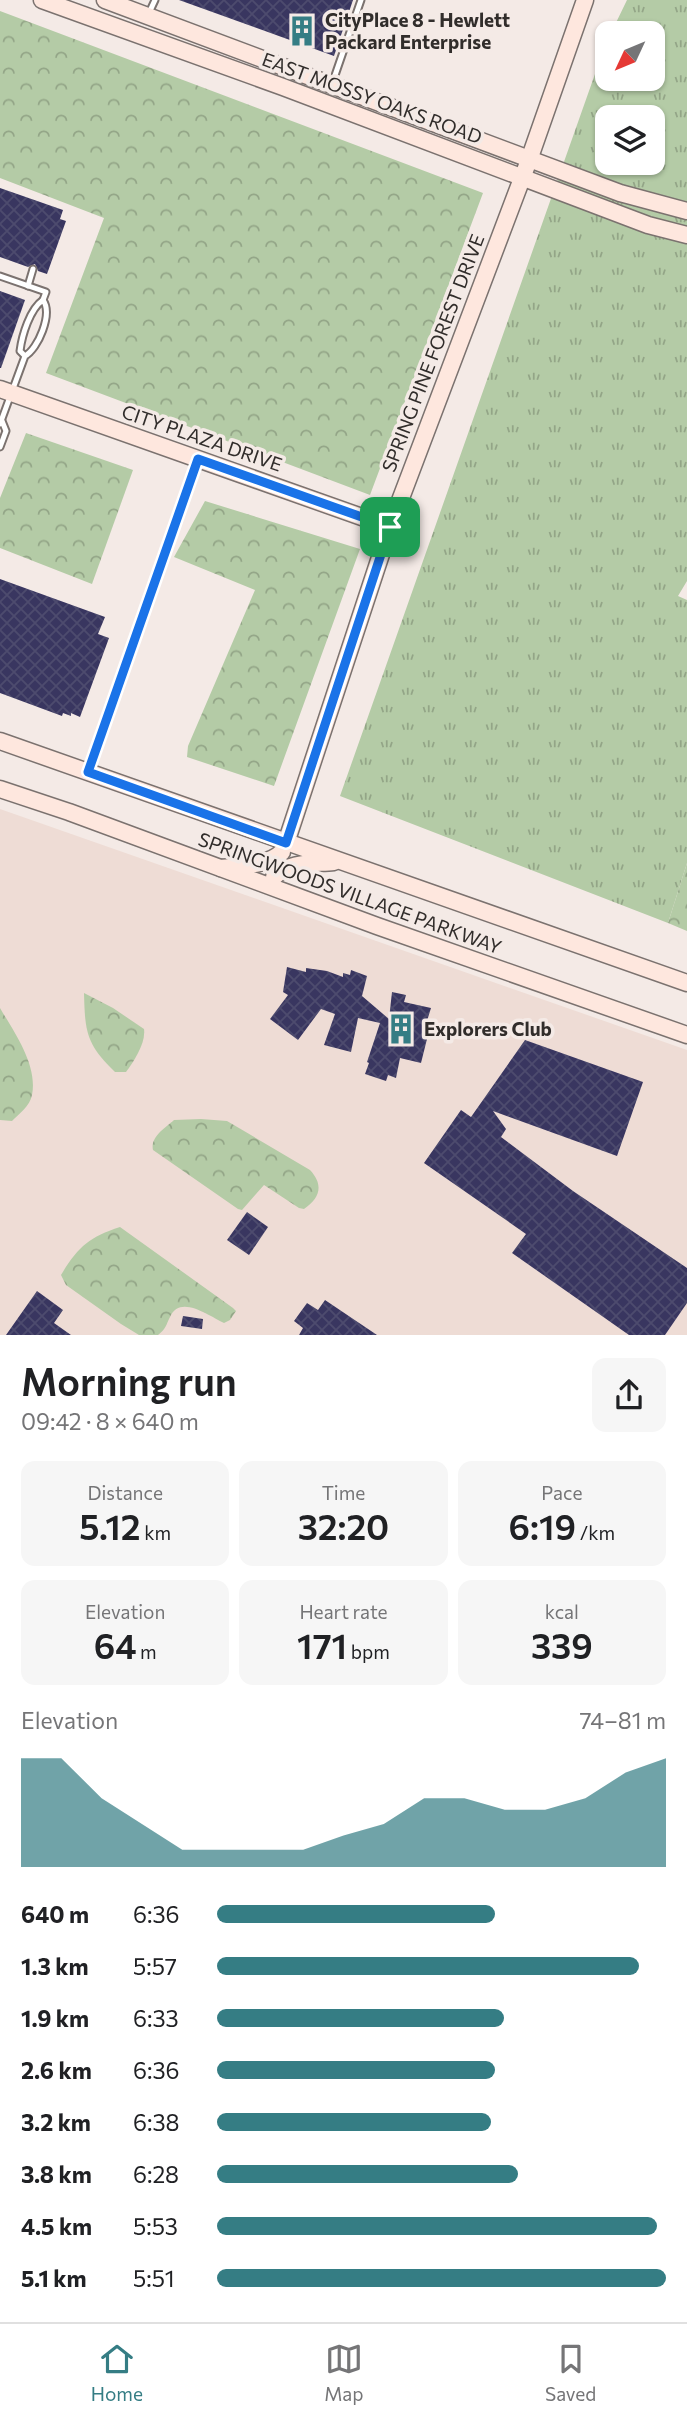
<!DOCTYPE html>
<html lang="en">
<head>
<meta charset="utf-8">
<style>
	body { margin:0; font-family:Commissioner,sans-serif; background:#f6f6f6; color:#202124; height:100vh; display:flex; flex-direction:column; font-size:26px; white-space:nowrap }
	* { box-sizing:border-box; margin:0 }
	p { font-size:23px; color:#757577 }
	.icon { flex:none; width:38px; height:38px; fill:none; stroke:currentColor; stroke-width:2; stroke-linecap:round; stroke-linejoin:round }
	.map { position:relative; height:1335px; overflow:hidden }
	.drawer { display:flex; flex-direction:column; background:#fff; flex:1 }
	.drawer>* { flex:none }
	.needle { width:46px; rotate:226deg }
	.tools { position:absolute; left:595px; top:21px; display:grid; gap:14px }
	.tools a { display:grid; place-items:center; width:70px; height:70px; border-radius:14px; background:#fff; box-shadow:0 2px 5px #0004; font-size:35px }
	.pin { position:absolute; display:grid; place-items:center; width:60px; height:60px; color:#fff; margin:-30px; border-radius:14px; box-shadow:0 4px 10px #0006 }
	.round { display:grid; place-items:center; flex:none; width:74px; height:74px; border-radius:14px; background:#f6f6f6 }
	.summary { display:flex; align-items:center; justify-content:space-between; height:119px; padding:0 21px }
	h1 { font-size:38px; font-weight:600; line-height:52px }
	.figures { display:grid; grid-template-columns:repeat(3,1fr); gap:10px; height:119px; padding:7px 21px }
	.figures div { display:grid; align-content:center; border-radius:14px; background:#f6f6f6; text-align:center }
	.figures b { font-size:35px; font-weight:600 }
	.figures small { font-size:19px; font-weight:400 }
	.figures p { font-size:19px }
	.chart { height:196px; padding:14px 21px }
	.chart p { display:flex; justify-content:space-between }
	.chart svg { width:100%; height:126px; margin-top:7px; fill:#357d84; opacity:.7 }
	ul { padding:0 21px; list-style:none; font-size:23px }
	li { display:grid; grid-template-columns:112px 84px 1fr; align-items:center; height:52px }
	li i { height:18px; border-radius:9px; background:#357d84 }
	.dock { display:flex; justify-content:space-around; align-items:center; height:98px; border-top:2px solid #e0e0e0; background:#fff; font-size:19px; color:#757577 }
	.dock a { display:grid; justify-items:center; gap:4px }
	.dock .active { color:#357d84 }
	.map>svg:first-child { display:block }
	.built { fill:#eedcd5 }
	.grass { fill:url(#grass-tufts); fill-rule:evenodd }
	.forest { fill:url(#forest-crowns) }
	.building { fill:url(#building-cross-hatch) }
	.lines { fill:none; stroke-linecap:round; stroke-linejoin:round }
	.lane-casing { stroke:#7b726f; stroke-width:9 }
	.secondary-casing { stroke:#7b726f; stroke-width:19 }
	.lane { stroke:#fff; stroke-width:5 }
	.secondary { stroke:#fee7de; stroke-width:16 }
	.route-casing { stroke:#fff; stroke-width:14 }
	.route { stroke:#1a73e8; stroke-width:9 }
	.labels { text-anchor:middle; stroke-width:7; stroke-linejoin:round; paint-order:stroke }
	.poi-label { font-size:19px; font-weight:bold; fill:#312d2b; stroke:#f4eae6; text-anchor:start }
	.street-label { font-size:19px; fill:#312d2b; stroke:#f4eae6 }
</style>
</head>
<body>
<div class="map">
<svg width="687" height="1335" viewBox="0 0 687 1335">
	<defs>
		<pattern id="grass-tufts" width="24" height="20" patternUnits="userSpaceOnUse" patternTransform="scale(1.75)"><rect width="24" height="20" fill="#b4cba6"/><path d="M3 7l-1-3M5 7V3M7 7l1-3M15 17l-1-3M17 17v-4M19 17l1-3" fill="none" stroke="#93a587"/></pattern>
		<pattern id="forest-crowns" width="20" height="18" patternUnits="userSpaceOnUse" patternTransform="scale(1.75)"><rect width="20" height="18" fill="#b4cba6"/><path d="M2 6a3 3 0 1 1 6 0M12 15a3 3 0 1 1 6 0" fill="none" stroke="#93a587"/></pattern>
		<pattern id="building-cross-hatch" width="8" height="8" patternUnits="userSpaceOnUse" patternTransform="scale(1.75)"><rect width="8" height="8" fill="#393660"/><path d="M0 0l8 8M0 8l8-8" fill="none" stroke="#4d4b6e"/></pattern>
	</defs>
	<rect width="100%" height="100%" fill="#f4eae6"/>
	<!-- built -->
	<polygon class="built" points="0,809 687,1050 687,1335 0,1335"/>
	<!-- grass -->
	<path class="grass" d="M627,0H687V581L678,596L687,600V863L668,923L340,796L607,40V79H653V33H611ZM607,117H653V163H607Z"/>
	<!-- forest -->
	<g class="forest">
		<polygon points="0,11 483,193 370,495 46,373 104,218 0,178"/>
		<polygon points="26,433 133,470 92,584 0,548 0,498"/>
		<polygon points="205,501 360,549 274,786 187,757 188,746 255,590 174,557"/>
		<polygon points="687,863 687,931 668,923"/>
		<path d="M84,993L113,1008L144,1029C146,1043 134,1061 126,1072H115C86,1044 85,1032 84,993Z"/>
		<path d="M0,1008C14,1032 38,1065 32,1095C30,1106 19,1114 12,1121L0,1120Z"/>
		<path d="M201,1119L227,1121L310,1170C324,1185 320,1198 304,1209L299,1208L264,1185L242,1210L238,1209L153,1150C150,1137 165,1128 174,1120Z"/>
		<path d="M120,1227L233,1308L236,1311L230,1320L224,1323C209,1316 180,1294 170,1317C166,1325 166,1329 158,1335H139L121,1324L66,1285L61,1275C78,1247 89,1237 120,1227Z"/>
	</g>
	<!-- building -->
	<g class="building">
		<polygon points="179,0 353,0 334,56"/>
		<polygon points="0,188 63,210 60,219 66,221 47,274 38,271 35,264 28,267 0,257"/>
		<polygon points="0,291 25,300 1,368 0,368"/>
		<polygon points="0,579 105,617 98,634 109,638 80,717 71,713 71,716 63,713 62,716 0,693"/>
		<polygon points="287,967 306,972 306,968 327,971 343,977 343,973 350,975 351,970 367,976 362,996 389,1019 392,992 406,995 404,1002 431,1008 423,1034 428,1035 421,1063 400,1058 396,1078 388,1075 386,1081 365,1074 369,1063 367,1062 380,1023 358,1018 351,1052 324,1045 335,1014 321,1009 298,1040 270,1019 288,995 283,992"/>
		<polygon points="525,1040 643,1082 617,1156 493,1111 506,1129 501,1137 573,1191 687,1268 687,1303 665,1335 629,1335 512,1253 526,1234 424,1163 461,1110 471,1117"/>
		<polygon points="247,1212 268,1227 249,1255 227,1240"/>
		<polygon points="37,1291 63,1310 54,1323 71,1335 6,1335"/>
		<polygon points="325,1300 377,1335 299,1335 303,1328 294,1321 307,1303 318,1310"/>
		<polygon points="183,1316 203,1319 202,1329 181,1326"/>
	</g>
	<g class="lines">
		<!-- lane casing -->
		<g class="lane-casing">
			<g id="lane">
				<polyline points="149,13 155,0"/>
				<polyline points="332,84 361,0"/>
				<polyline points="0,276 46,292 43,300"/>
				<polyline points="28,286 33,269"/>
				<path d="M0,424L25,356C38,349 53,314 43,300C30,309 22,335 20,351L25,356"/>
				<polyline points="0,447 6,431 2,421"/>
				<polyline points="89,769 197,462"/>
			</g>
		</g>
		<!-- secondary casing -->
		<g class="secondary-casing">
			<g id="secondary">
				<polyline points="42,0 283,87 648,225 687,235"/>
				<polyline points="105,0 620,193 687,211"/>
				<polyline points="0,389 390,527"/>
				<polyline points="0,741 687,983"/>
				<polyline points="0,789 69,812 377,926 687,1035"/>
				<polyline points="286,843 390,527 529,160 585,0"/>
				<path d="M221,868C241,865 268,866 282,852"/>
				<path d="M274,877C289,861 313,864 334,862"/>
			</g>
		</g>
		<!-- lane -->
		<use href="#lane" class="lane"/>
		<!-- secondary -->
		<use href="#secondary" class="secondary"/>
	</g>
	<g class="lines">
		<!-- route casing -->
		<g class="route-casing">
			<polygon id="route" points="198,459 390,527 286,843 88,772"/>
		</g>
		<!-- route -->
		<use href="#route" class="route"/>
	</g>
	<!-- icons -->
	<defs>
		<g id="building-bare" transform="scale(2.415)"><path d="M-4-6H4V6H1V3H-1V6H-4ZM-2.5-4.3h1.7v1.8h-1.7ZM.8-4.3h1.7v1.8H.8ZM-2.5-1h1.7V.8h-1.7ZM.8-1h1.7V.8H.8Z" fill="#357d84" stroke="#f4eae6" stroke-width="2.5" paint-order="stroke"/></g>
	</defs>
	<g fill-rule="evenodd">
		<use href="#building-bare" x="302" y="31"/>
		<use href="#building-bare" x="401" y="1029"/>
	</g>
	<g class="labels">
		<!-- poi labels -->
		<g class="poi-label">
			<text x="325" y="27">CityPlace 8 - Hewlett<tspan x="325" dy="22">Packard Enterprise</tspan></text>
			<text x="424" y="1036">Explorers Club</text>
		</g>
		<!-- street labels -->
		<g class="street-label">
			<text transform="translate(372 98) rotate(20)" y="7">EAST MOSSY OAKS ROAD</text>
			<text transform="translate(433 353) rotate(-69)" y="7">SPRING PINE FOREST DRIVE</text>
			<text transform="translate(202 438) rotate(19)" y="7">CITY PLAZA DRIVE</text>
			<text transform="translate(350 893) rotate(20)" y="7">SPRINGWOODS VILLAGE PARKWAY</text>
		</g>
	</g>
</svg>
<div class="tools">
<a><svg class="needle" viewBox="-14 -14 28 28"><path d="M0-13l5 13h-10z" fill="#e53935"/><path d="M0 13l5-13h-10z" fill="#757577"/></svg></a>
<a><svg class="icon" aria-label="layers" viewBox="0 0 24 24"><path d="M12 4l9 5-9 5-9-5zM3 14l9 5 9-5"/></svg></a>
</div>
<div class="pin" style="left:390px;top:527px;background:#1e9e55"><svg class="icon" aria-label="arrive" viewBox="0 0 24 24"><path d="M6 21V4h12l-3 4 3 4H6"/></svg></div>
</div>
<section class="drawer">
<div class="summary"><div><h1>Morning run</h1><p>09:42 · 8 × 640 m</p></div><a class="round"><svg class="icon" aria-label="share" viewBox="0 0 24 24"><path d="M12 15V3M7 8l5-5 5 5M5 13v7h14v-7"/></svg></a></div>
<div class="figures">
<div><p>Distance</p><b>5.12<small> km</small></b></div>
<div><p>Time</p><b>32:20</b></div>
<div><p>Pace</p><b>6:19<small> /km</small></b></div>
</div>
<div class="figures">
<div><p>Elevation</p><b>64<small> m</small></b></div>
<div><p>Heart rate</p><b>171<small> bpm</small></b></div>
<div><p>kcal</p><b>339</b></div>
</div>
<div class="chart"><p><span>Elevation</span>74–81 m</p>
<svg viewBox="0 0 160 44" preserveAspectRatio="none"><path d="M0 44V6L10 6L20 20L30 29L40 38L50 38L60 38L70 38L80 33L90 29L100 20L110 20L120 24L130 24L140 20L150 11L160 6V44z"/></svg>
</div>
<ul>
<li><b>640 m</b>6:36<i style="width:62%"></i></li>
<li><b>1.3 km</b>5:57<i style="width:94%"></i></li>
<li><b>1.9 km</b>6:33<i style="width:64%"></i></li>
<li><b>2.6 km</b>6:36<i style="width:62%"></i></li>
<li><b>3.2 km</b>6:38<i style="width:61%"></i></li>
<li><b>3.8 km</b>6:28<i style="width:67%"></i></li>
<li><b>4.5 km</b>5:53<i style="width:98%"></i></li>
<li><b>5.1 km</b>5:51<i style="width:100%"></i></li>
</ul>
</section>
<nav class="dock">
<a class="active"><svg class="icon" aria-label="home" viewBox="0 0 24 24"><path d="M3 11l9-7 9 7M6 9v11h12V9"/></svg>Home</a>
<a><svg class="icon" aria-label="map" viewBox="0 0 24 24"><path d="M3 6l6-2 6 2 6-2v14l-6 2-6-2-6 2zM9 4v14M15 6v14"/></svg>Map</a>
<a><svg class="icon" aria-label="saved" viewBox="0 0 24 24"><path d="M7 4h10v16l-5-4-5 4z"/></svg>Saved</a>
</nav>
</body>
</html>
